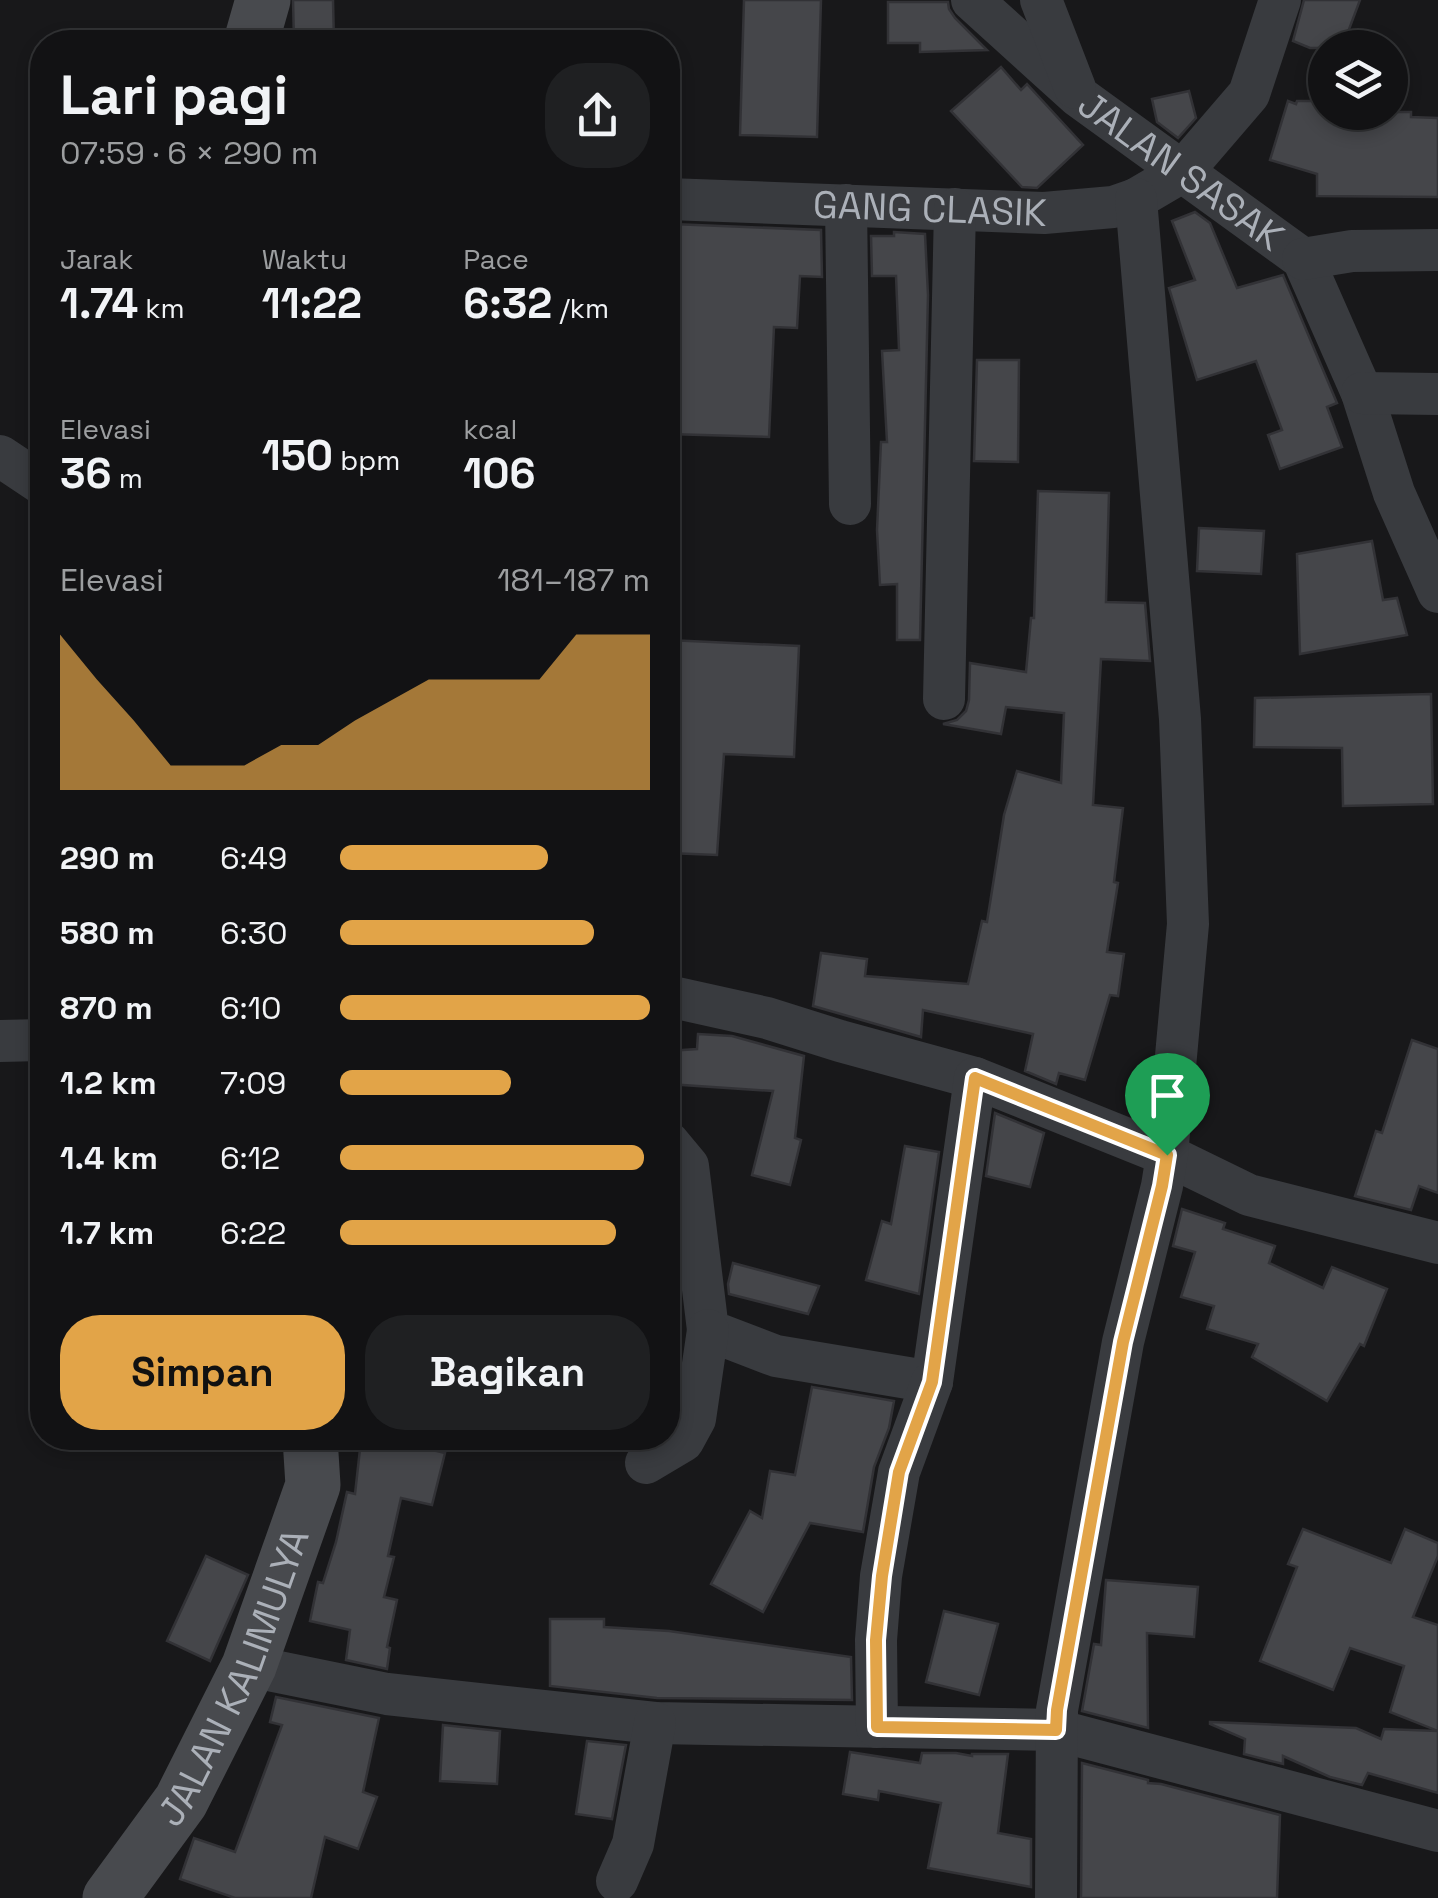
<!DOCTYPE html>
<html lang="id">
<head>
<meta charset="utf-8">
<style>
	body { margin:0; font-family:"Space Grotesk",sans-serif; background:#1f2022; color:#f1f3f6; height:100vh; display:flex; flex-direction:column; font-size:38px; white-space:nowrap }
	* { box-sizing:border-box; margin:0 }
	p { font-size:32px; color:#9c9ea0 }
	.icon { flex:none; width:55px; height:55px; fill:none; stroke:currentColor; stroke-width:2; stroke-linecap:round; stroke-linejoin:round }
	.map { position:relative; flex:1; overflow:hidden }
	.side { position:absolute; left:30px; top:30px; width:650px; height:1420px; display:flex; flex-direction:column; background:#121214; border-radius:40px; box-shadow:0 5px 15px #0003,0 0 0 2px #313234 }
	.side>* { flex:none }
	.buttons { position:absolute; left:1308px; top:30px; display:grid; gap:20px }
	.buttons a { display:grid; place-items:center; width:100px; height:100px; border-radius:50%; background:#121214; box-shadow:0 5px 15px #0003,0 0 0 2px #313234; font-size:50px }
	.pin { position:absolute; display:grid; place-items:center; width:85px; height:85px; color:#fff; margin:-102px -42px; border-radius:50% 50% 50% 0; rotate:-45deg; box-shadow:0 0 10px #0007 }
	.pin .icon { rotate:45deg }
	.round { display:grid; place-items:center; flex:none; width:105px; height:105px; border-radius:40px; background:#1f2022 }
	.summary { display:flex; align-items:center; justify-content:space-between; height:170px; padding:0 30px }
	h1 { font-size:55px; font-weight:600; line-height:75px }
	.figures { display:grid; grid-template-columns:repeat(3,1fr); gap:15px; height:170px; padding:10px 30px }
	.figures div { display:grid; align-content:center }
	.figures b { font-size:42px; font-weight:600 }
	.figures small { font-size:28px; font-weight:400 }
	.figures p { font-size:28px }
	.chart { height:280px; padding:20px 30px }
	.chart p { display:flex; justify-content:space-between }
	.chart svg { width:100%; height:180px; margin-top:10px; fill:#e2a448; opacity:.7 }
	.primary-button { display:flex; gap:20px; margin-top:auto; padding:20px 30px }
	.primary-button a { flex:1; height:115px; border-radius:40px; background:#e2a448; color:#111; font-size:40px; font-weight:600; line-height:115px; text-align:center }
	.primary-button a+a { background:#1f2022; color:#f1f3f6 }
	ul { padding:0 30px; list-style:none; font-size:32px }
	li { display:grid; grid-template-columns:160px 120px 1fr; align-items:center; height:75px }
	li i { height:25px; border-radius:12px; background:#e2a448 }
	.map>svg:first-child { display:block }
	.building { fill:#45464a; stroke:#323236; stroke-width:2.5 }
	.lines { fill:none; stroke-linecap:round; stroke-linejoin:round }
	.street { stroke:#393b3f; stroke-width:42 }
	.secondary { stroke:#484a4e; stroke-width:55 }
	.route-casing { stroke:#fff; stroke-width:20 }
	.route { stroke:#e2a448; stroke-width:12 }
	.labels { text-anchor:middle; stroke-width:9; stroke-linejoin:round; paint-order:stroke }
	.street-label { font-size:38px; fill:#abb0b8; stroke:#131315 }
</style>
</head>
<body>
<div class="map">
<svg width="1438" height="1898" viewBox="0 0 1438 1898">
	<rect width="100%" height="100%" fill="#18181a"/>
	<!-- building -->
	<g class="building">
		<polygon points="293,0 333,0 334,42 294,42"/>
		<polygon points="744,0 821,0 817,137 740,135"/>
		<polygon points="1304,0 1360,0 1342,48 1310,48 1293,41"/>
		<polygon points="888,2 948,2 949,9 955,18 987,50 920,52 920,43 888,43"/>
		<polygon points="1001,67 1021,90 1027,84 1083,145 1037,188 1022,187 951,111"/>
		<polygon points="1189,91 1196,118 1178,138 1157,122 1152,99"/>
		<polygon points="1288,101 1296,104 1297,101 1325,101 1325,112 1411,112 1411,117 1438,118 1438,197 1317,196 1317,174 1270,160"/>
		<polygon points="1195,212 1210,223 1237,288 1283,275 1337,403 1327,407 1342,447 1280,469 1268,435 1282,430 1256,361 1197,380 1169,288 1195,280 1172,221"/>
		<polygon points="672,224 821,230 822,277 800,276 797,328 774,327 769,437 668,434 668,262 670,262"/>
		<polygon points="894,232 925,234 928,295 920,640 897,640 897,584 880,585 877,530 881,442 887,442 882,351 899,350 896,276 872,276 871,236 894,236"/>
		<polygon points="977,360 1019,360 1018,462 974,461"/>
		<polygon points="1038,491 1109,493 1106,602 1145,603 1150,661 1101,659 1093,805 1123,808 1114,882 1118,883 1107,952 1124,954 1118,996 1110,995 1085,1080 1059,1073 1056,1084 1025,1071 1033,1034 923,1010 921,1037 813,1006 821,953 867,959 865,976 968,984 982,921 987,922 1004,815 1017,771 1061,783 1064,713 1006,707 1001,734 943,724 957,720 966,711 969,700 970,663 1026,672 1031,618 1034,618"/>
		<polygon points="1199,528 1264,531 1261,574 1197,571"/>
		<polygon points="1372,541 1383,600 1397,598 1407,635 1300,654 1297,554"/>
		<polygon points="668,640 799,646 794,757 724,754 717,855 668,853"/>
		<polygon points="1431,694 1433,804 1343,806 1342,748 1254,747 1255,698"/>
		<polygon points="698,1034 732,1036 804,1056 795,1138 801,1140 790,1185 752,1175 773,1091 668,1084 668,1051 697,1049"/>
		<polygon points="1412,1040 1438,1049 1438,1193 1419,1186 1411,1210 1355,1196 1376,1131 1382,1133"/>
		<polygon points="995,1113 1044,1133 1030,1187 986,1176"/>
		<polygon points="905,1146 939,1152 919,1294 866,1280 882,1221 891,1224"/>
		<polygon points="1182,1209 1225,1223 1223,1229 1275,1246 1269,1263 1323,1288 1332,1267 1387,1289 1364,1346 1360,1344 1327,1401 1252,1357 1258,1344 1207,1329 1214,1306 1181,1297 1195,1252 1173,1246"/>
		<polygon points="733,1263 819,1286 808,1314 729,1294 728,1284"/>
		<polygon points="812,1387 894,1401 889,1428 874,1467 863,1532 810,1523 763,1612 711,1584 750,1511 762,1518 770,1471 795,1475"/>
		<polygon points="361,1440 416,1446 445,1453 432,1505 401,1498 388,1556 394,1557 384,1597 397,1600 387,1647 390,1648 387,1669 346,1660 350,1630 310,1621 318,1582 323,1583 336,1542 347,1492 355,1494"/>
		<polygon points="1303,1529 1391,1563 1405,1529 1438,1543 1438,1556 1413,1617 1438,1625 1438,1731 1390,1712 1404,1666 1350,1648 1333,1690 1260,1661 1297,1567 1288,1564"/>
		<polygon points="206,1556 248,1575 210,1661 167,1641"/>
		<polygon points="1106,1580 1198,1587 1194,1637 1147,1633 1148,1728 1082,1711 1094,1644 1101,1645"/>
		<polygon points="944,1611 998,1624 979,1695 926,1682"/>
		<polygon points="550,1619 604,1619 604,1627 669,1631 851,1657 852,1700 657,1698 550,1686"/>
		<polygon points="276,1697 379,1718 363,1792 377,1797 358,1849 325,1837 311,1898 235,1898 180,1879 194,1838 235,1852 282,1725 270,1722"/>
		<polygon points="1210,1722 1356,1728 1381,1739 1384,1729 1438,1731 1438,1793 1368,1773 1362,1785 1330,1777 1283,1756 1283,1764 1244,1754 1245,1739 1210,1724"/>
		<polygon points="443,1725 500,1731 497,1784 440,1781"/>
		<polygon points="587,1741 626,1745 612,1819 576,1814"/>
		<polygon points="850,1752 920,1763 922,1753 956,1753 972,1756 972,1754 1008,1754 998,1833 1031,1839 1031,1887 928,1868 941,1803 879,1791 878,1800 843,1794"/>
		<polygon points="1082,1763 1148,1780 1148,1783 1161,1784 1280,1815 1277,1898 1081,1898"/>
	</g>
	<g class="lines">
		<!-- street -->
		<g class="street">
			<path id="s1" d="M972,0L1078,96L1303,259L1362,393L1394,493L1438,592"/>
			<polyline points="1041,0 1075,88"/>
			<path id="s2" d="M668,199L1044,213L1113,207L1136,199L1182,172L1249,94L1280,0"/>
			<polyline points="846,205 850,504"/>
			<polyline points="1303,259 1352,251 1438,250"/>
			<polyline points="1362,393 1438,394"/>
			<polyline points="0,456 42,484"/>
			<polyline points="944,699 955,209"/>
			<polyline points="668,996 767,1018 840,1041 975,1078"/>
			<polyline points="0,1041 42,1040"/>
			<polyline points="668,1142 688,1166 708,1330 776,1356 932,1382 975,1078 1167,1155 1249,1195 1438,1243"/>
			<polyline points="646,1463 683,1441 695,1419 708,1330"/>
			<polyline points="249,1666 387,1694 655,1723 1056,1730 1438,1831"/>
			<polyline points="877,1727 876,1640 881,1576 899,1472 932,1382"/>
			<polyline points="617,1881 633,1844 655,1723"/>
			<polyline points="1056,1898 1057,1710 1123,1342 1162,1186 1167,1155 1188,924 1180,719 1136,199"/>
		</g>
		<!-- secondary -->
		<g class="secondary">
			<polyline points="251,42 263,0"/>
			<path id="s3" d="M110,1898L181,1801L249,1666L313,1485L310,1438"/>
		</g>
	</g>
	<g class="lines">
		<!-- route casing -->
		<g class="route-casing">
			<polygon id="route" points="975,1078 1167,1155 1162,1186 1123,1342 1057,1710 1056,1730 877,1727 876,1640 882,1576 899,1472 932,1382"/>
		</g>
		<!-- route -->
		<use href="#route" class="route"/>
	</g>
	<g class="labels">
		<!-- street labels -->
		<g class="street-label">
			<text dy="13" stroke="none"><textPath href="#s1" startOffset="270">JALAN SASAK</textPath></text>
			<text dy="13" stroke="none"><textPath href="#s2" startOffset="262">GANG CLASIK</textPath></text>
			<text dy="13" stroke="none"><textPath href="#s3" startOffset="255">JALAN KALIMULYA</textPath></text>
		</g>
	</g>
</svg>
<div class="buttons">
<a><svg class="icon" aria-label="layers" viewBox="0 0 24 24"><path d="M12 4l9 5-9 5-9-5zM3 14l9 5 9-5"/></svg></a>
</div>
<div class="pin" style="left:1167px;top:1155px;background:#1e9e55"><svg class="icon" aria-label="arrive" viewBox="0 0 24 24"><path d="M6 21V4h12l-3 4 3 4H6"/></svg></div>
<section class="side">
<div class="summary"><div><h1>Lari pagi</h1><p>07:59 · 6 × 290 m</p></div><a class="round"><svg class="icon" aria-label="share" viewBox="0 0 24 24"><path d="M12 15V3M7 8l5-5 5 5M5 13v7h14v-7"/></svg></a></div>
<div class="figures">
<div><p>Jarak</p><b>1.74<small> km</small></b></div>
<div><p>Waktu</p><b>11:22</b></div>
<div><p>Pace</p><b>6:32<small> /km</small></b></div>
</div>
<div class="figures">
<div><p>Elevasi</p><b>36<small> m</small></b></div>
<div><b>150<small> bpm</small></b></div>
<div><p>kcal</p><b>106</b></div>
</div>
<div class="chart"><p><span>Elevasi</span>181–187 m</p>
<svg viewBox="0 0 160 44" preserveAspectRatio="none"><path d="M0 44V6L10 17L20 27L30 38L40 38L50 38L60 33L70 33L80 27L90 22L100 17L110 17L120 17L130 17L140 6L150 6L160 6V44z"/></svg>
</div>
<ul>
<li><b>290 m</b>6:49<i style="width:67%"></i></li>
<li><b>580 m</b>6:30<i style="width:82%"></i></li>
<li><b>870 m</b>6:10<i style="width:100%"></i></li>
<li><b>1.2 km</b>7:09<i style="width:55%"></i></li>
<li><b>1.4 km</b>6:12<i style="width:98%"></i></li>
<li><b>1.7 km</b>6:22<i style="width:89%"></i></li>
</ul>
<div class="primary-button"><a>Simpan</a><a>Bagikan</a></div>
</section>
</div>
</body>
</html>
